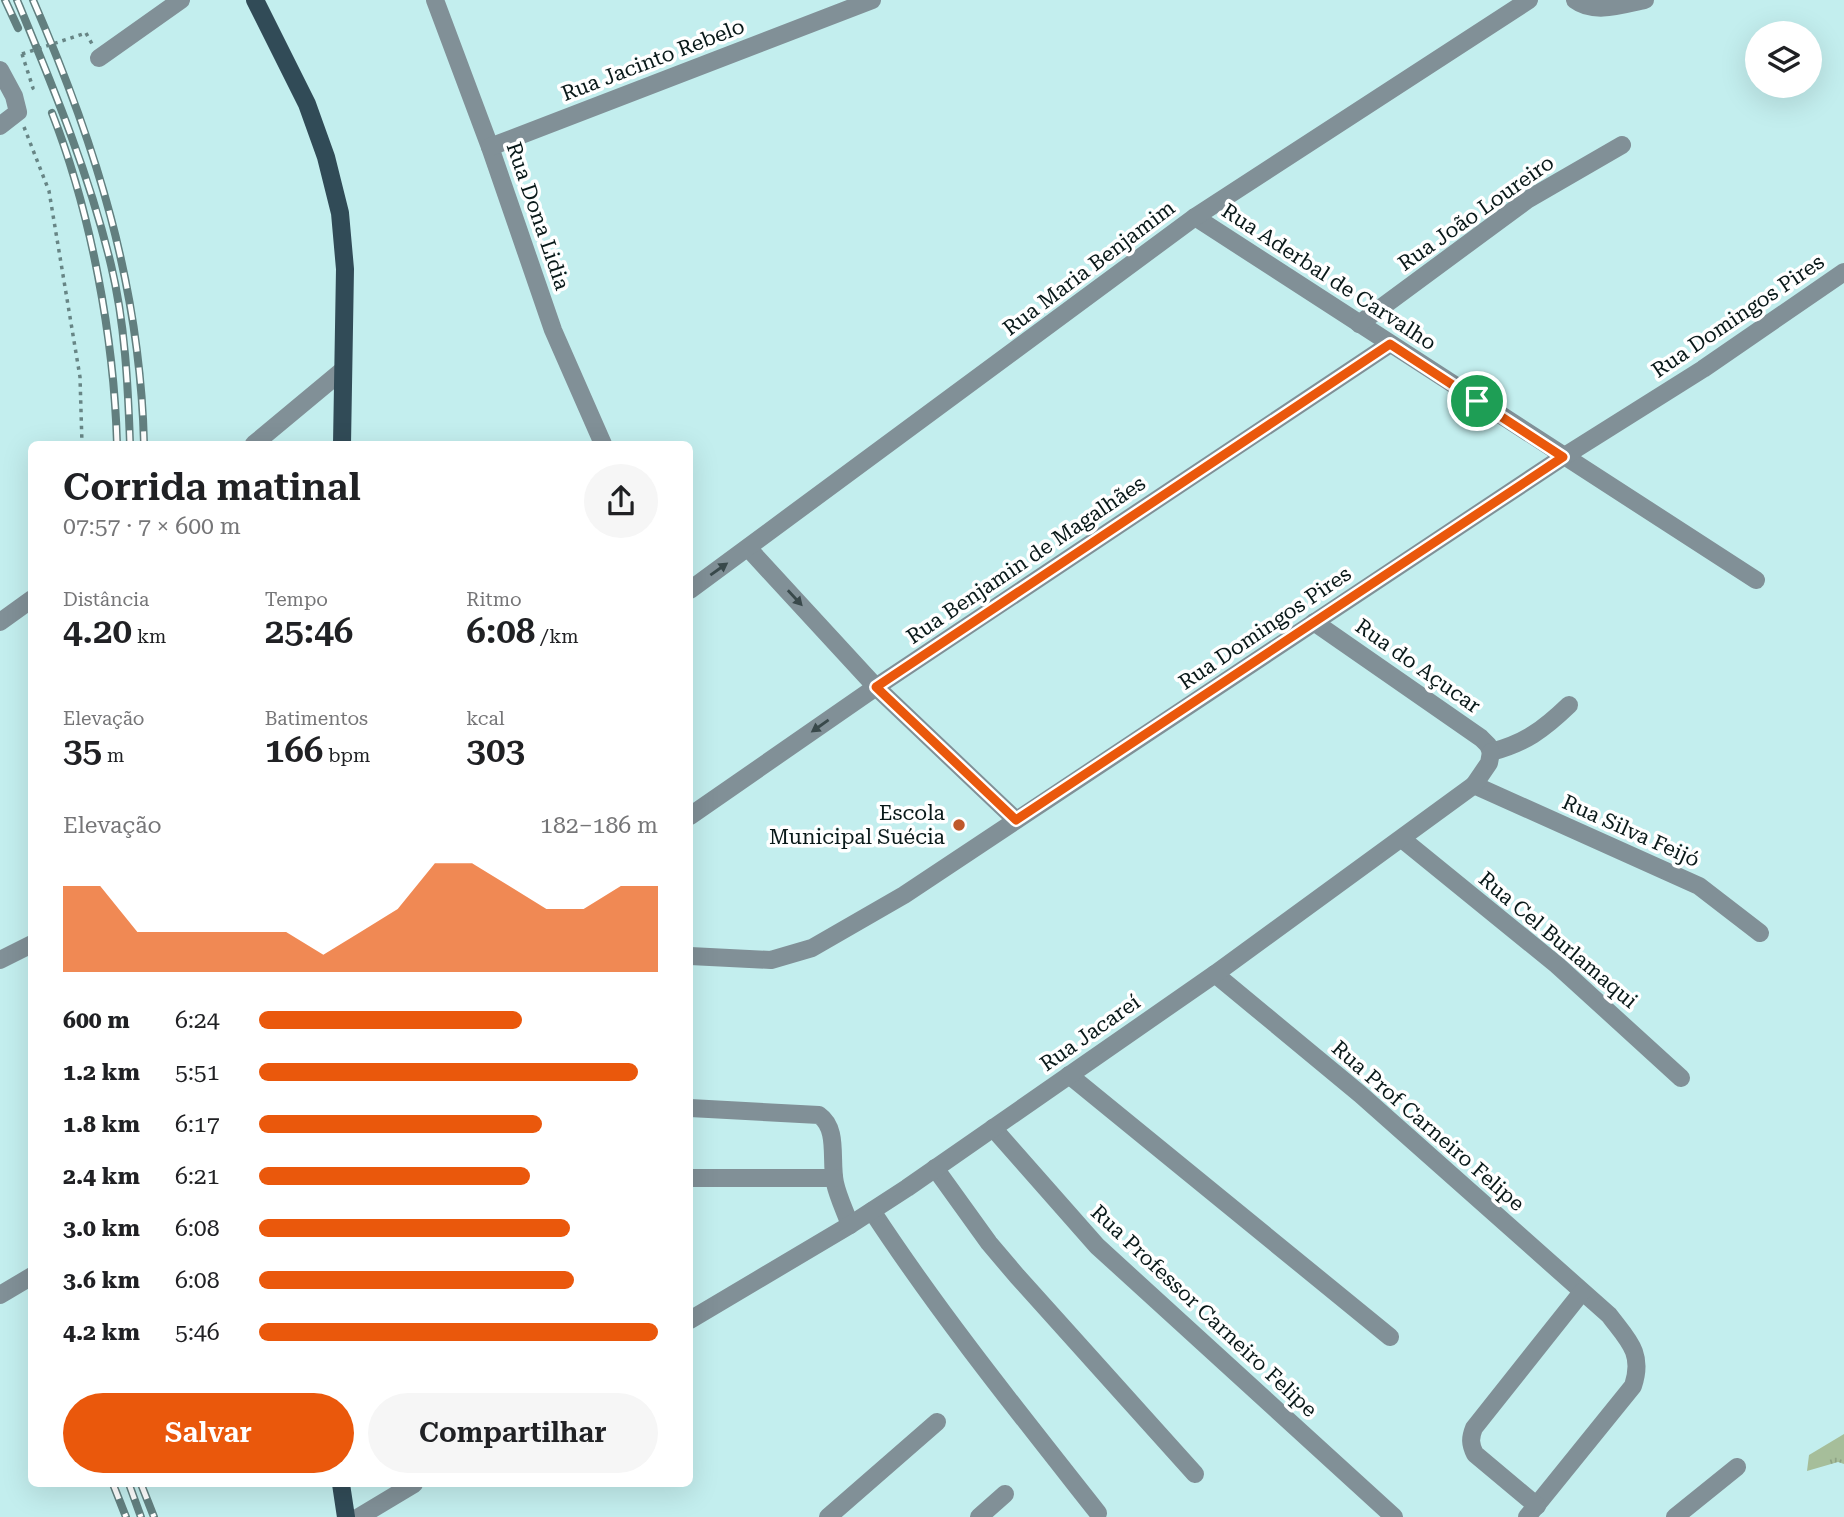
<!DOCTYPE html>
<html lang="pt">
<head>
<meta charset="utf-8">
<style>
	body { margin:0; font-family:"Roboto Serif",serif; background:#f6f6f6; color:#202124; height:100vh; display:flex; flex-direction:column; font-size:26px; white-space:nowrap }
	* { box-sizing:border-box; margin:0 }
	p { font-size:23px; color:#757577 }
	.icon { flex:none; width:38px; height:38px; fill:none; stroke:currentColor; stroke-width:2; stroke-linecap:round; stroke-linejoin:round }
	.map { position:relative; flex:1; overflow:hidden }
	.side { position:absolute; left:28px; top:441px; width:665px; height:1046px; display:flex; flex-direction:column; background:#fff; border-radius:10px; box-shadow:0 7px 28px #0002 }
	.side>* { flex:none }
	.fabs { position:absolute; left:1745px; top:21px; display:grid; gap:14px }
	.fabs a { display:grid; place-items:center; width:77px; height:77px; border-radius:50%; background:#fff; box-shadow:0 7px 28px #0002; font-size:35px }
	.pin { position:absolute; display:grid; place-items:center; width:60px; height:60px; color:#fff; margin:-30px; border:4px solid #fff; border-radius:50%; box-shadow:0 2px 7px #0007 }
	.round { display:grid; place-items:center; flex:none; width:74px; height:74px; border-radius:37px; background:#f6f6f6 }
	.headline { display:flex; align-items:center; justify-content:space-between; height:119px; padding:0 35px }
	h1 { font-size:38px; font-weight:600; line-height:52px }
	.figures { display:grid; grid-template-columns:repeat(3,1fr); gap:10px; height:119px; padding:7px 35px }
	.figures div { display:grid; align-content:center }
	.figures b { font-size:35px; font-weight:600 }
	.figures small { font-size:19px; font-weight:400 }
	.figures p { font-size:19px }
	.chart { height:196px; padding:14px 35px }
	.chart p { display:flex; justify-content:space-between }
	.chart svg { width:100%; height:126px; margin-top:7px; fill:#ea580c; opacity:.7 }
	.action { display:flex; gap:14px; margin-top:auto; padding:14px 35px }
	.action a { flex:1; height:80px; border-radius:42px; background:#ea580c; color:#fff; font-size:28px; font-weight:600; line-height:80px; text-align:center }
	.action a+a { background:#f6f6f6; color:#202124 }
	ul { padding:0 35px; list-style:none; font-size:23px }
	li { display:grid; grid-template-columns:112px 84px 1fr; align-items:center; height:52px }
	li i { height:18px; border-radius:9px; background:#ea580c }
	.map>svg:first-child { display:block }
	.grass { fill:url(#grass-tufts) }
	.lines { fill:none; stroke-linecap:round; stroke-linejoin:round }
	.path { stroke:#678585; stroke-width:3.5; stroke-dasharray:3.5 5; stroke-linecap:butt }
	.minor { stroke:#819097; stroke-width:18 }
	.major { stroke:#314b57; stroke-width:18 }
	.rail-casing { stroke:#627f7f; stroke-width:8 }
	.rail { stroke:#fff; stroke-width:5; stroke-dasharray:16; stroke-linecap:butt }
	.path-bridge { stroke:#678585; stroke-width:3.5; stroke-dasharray:3.5 5; stroke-linecap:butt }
	.oneway { fill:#39494b }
	.route-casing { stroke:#fff; stroke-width:14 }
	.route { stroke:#ea580c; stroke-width:9 }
	.poi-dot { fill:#bf592b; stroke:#fff; stroke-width:2.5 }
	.labels { text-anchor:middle; stroke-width:7; stroke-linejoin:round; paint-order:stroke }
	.street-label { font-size:21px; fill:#091919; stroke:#fff }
	.poi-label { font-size:21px; fill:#091919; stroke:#fff; text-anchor:end }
</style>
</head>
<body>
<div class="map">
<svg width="1844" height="1517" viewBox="0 0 1844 1517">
	<defs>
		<pattern id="grass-tufts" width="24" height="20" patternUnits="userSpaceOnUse" patternTransform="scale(1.75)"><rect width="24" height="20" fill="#a6be9a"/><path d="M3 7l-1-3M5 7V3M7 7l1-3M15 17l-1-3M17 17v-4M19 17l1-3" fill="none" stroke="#8ea384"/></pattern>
	</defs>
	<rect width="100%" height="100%" fill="#c3eeee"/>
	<!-- grass -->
	<polygon class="grass" points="1844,1434 1844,1464 1838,1462 1807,1471 1809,1455"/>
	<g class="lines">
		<!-- path -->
		<g class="path">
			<polyline points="86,33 92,44"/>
			<polyline points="22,54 33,88 29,90"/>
			<polyline points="24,127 49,191 80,377 82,444"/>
		</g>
		<!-- minor -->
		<g class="minor">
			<polyline points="435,0 490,147 553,330 603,444"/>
			<path d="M1575,0C1595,15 1624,4 1645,0"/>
			<polyline points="99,58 181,0"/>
			<polyline points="0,70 14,96 18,112 0,126"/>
			<polyline points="490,147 872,0"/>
			<polyline points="1195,217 1756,580"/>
			<polyline points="1359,324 1527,200 1622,145"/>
			<polyline points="254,444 343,370"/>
			<polyline points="748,548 876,687 1016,820"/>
			<polyline points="690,590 1195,217 1529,0"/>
			<polyline points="0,622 32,599"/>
			<polyline points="1314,622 1481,738 1488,745 1491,752"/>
			<path d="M1491,752C1525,743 1543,730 1569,705"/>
			<polyline points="1474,785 1699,886 1760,933"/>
			<polyline points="690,816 876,687 1390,344"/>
			<polyline points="1402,839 1557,965 1681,1078"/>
			<polyline points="690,956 771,960 812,948 904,895 1563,457 1703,369 1844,272"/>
			<polyline points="0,960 32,944"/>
			<path d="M1215,974L1360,1094L1609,1315C1628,1340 1644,1353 1633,1386L1527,1517"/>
			<polyline points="1069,1075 1390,1337"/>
			<path d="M690,1108L819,1115C839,1129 830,1160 835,1183C838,1197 845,1211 850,1225"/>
			<polyline points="993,1128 1097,1246 1394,1517"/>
			<polyline points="935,1168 989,1243 1017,1276 1195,1474"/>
			<polyline points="690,1178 834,1178"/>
			<path d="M872,1211C941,1316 1020,1414 1098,1513"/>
			<polyline points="0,1295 32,1276"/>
			<polyline points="690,1320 850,1225 907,1188 1215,974 1474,785 1489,763 1491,752"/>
			<path d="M1537,1506L1475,1454C1470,1444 1470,1438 1474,1428L1582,1292"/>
			<polyline points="359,1517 414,1484"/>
			<polyline points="828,1517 937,1422"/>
			<polyline points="979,1517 1005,1494"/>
			<polyline points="1675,1517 1737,1467"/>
		</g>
		<!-- major -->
		<g class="major">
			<polyline points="255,0 307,104 326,157 340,213 345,269 342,444"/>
			<polyline points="341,1484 346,1517"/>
		</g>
		<!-- rail casing -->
		<g class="rail-casing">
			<g id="rail">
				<polyline points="5,0 18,28"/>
				<path d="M17,0C53,87 89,173 111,265C125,323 128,385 130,444"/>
				<path d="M33,0C96,145 140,285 144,444"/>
				<path d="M52,113C91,212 114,338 117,444"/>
				<polyline points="113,1484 126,1517"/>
				<polyline points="129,1484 141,1517"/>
				<polyline points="141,1484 154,1517"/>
			</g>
		</g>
		<!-- rail -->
		<use href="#rail" class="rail"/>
		<!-- path-bridge -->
		<polyline class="path-bridge" points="22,54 86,33"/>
	</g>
	<!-- one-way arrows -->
	<defs><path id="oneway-solid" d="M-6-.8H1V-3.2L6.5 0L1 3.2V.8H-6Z" transform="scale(1.75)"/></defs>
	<g class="oneway">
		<use href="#oneway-solid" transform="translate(719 569) rotate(-35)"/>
		<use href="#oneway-solid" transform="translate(795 598) rotate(47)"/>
		<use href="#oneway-solid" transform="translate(820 726) rotate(145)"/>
	</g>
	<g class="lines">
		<!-- route casing -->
		<g class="route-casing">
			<polygon id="route" points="1390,344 1563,457 1016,820 876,687"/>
		</g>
		<!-- route -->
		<use href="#route" class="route"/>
	</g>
	<!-- markers -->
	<circle class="poi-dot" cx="959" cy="825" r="7"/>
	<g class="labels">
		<!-- street labels -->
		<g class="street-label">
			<text transform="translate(653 60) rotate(-21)" y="7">Rua Jacinto Rebelo</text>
			<text transform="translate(1476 213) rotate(-35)" y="7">Rua João Loureiro</text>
			<text transform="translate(538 216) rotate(71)" y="7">Rua Dona Lidia</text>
			<text transform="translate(1089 268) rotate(-37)" y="7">Rua Maria Benjamim</text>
			<text transform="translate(1329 277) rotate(33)" y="7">Rua Aderbal de Carvalho</text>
			<text transform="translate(1738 316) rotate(-34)" y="7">Rua Domingos Pires</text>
			<text transform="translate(1026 560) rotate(-34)" y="7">Rua Benjamin de Magalhães</text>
			<text transform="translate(1265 628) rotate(-34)" y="7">Rua Domingos Pires</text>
			<text transform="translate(1418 666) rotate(35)" y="7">Rua do Açucar</text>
			<text transform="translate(1631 831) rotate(24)" y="7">Rua Silva Feijó</text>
			<text transform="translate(1558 940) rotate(40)" y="7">Rua Cel Burlamaqui</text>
			<text transform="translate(1090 1033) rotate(-35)" y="7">Rua Jacareí</text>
			<text transform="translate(1428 1126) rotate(41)" y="7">Rua Prof Carneiro Felipe</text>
			<text transform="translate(1204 1311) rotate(43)" y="7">Rua Professor Carneiro Felipe</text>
		</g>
		<!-- poi labels -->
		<g class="poi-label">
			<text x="945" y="820">Escola<tspan x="945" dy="24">Municipal Suécia</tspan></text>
		</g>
	</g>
</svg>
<div class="fabs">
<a><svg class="icon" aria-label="layers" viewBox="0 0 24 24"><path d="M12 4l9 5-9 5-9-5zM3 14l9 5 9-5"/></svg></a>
</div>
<div class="pin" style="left:1477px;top:401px;background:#1e9e55"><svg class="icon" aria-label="arrive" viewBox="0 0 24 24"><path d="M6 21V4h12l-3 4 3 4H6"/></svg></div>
<section class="side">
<div class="headline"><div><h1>Corrida matinal</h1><p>07:57 · 7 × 600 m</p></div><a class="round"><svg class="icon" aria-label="share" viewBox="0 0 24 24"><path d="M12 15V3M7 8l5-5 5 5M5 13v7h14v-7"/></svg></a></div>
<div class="figures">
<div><p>Distância</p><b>4.20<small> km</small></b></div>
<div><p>Tempo</p><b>25:46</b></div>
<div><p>Ritmo</p><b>6:08<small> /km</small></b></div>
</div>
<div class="figures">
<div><p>Elevação</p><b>35<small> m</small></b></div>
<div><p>Batimentos</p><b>166<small> bpm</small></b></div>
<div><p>kcal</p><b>303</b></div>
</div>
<div class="chart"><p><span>Elevação</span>182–186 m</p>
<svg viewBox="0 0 160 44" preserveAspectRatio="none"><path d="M0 44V14L10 14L20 30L30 30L40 30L50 30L60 30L70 38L80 30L90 22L100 6L110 6L120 14L130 22L140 22L150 14L160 14V44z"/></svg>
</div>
<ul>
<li><b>600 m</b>6:24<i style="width:66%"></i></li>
<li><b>1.2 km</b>5:51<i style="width:95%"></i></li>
<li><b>1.8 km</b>6:17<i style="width:71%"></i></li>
<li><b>2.4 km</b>6:21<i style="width:68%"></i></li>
<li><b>3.0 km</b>6:08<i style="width:78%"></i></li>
<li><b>3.6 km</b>6:08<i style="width:79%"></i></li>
<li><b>4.2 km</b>5:46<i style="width:100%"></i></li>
</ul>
<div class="action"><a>Salvar</a><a>Compartilhar</a></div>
</section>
</div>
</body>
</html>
